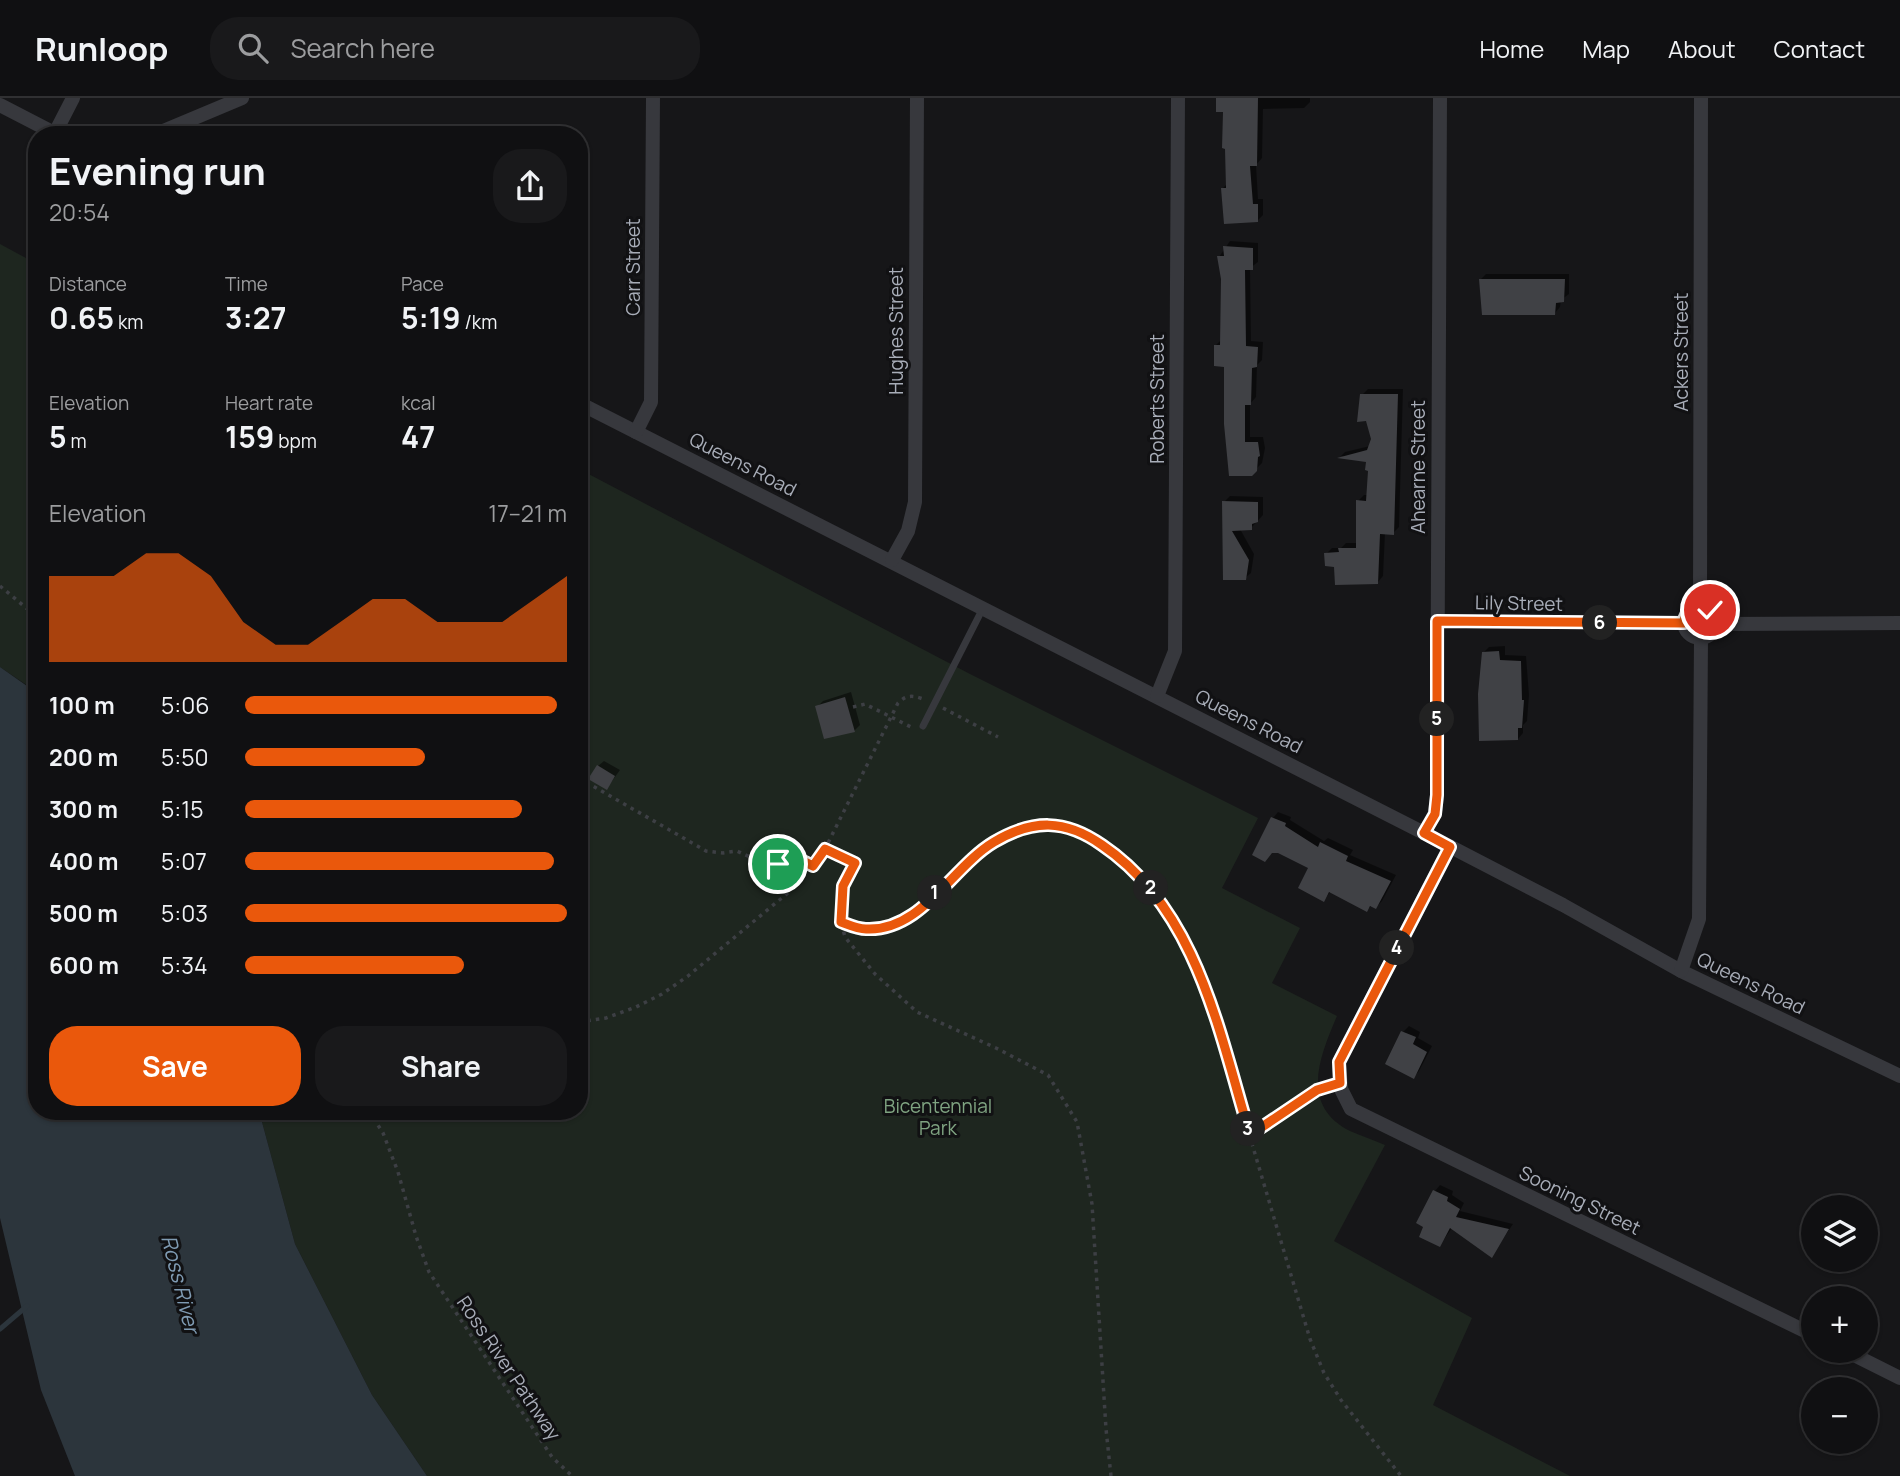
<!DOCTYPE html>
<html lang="en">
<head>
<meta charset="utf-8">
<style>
	body { margin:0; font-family:Manrope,sans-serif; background:#19191b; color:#f1f3f6; height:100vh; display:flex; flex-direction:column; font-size:26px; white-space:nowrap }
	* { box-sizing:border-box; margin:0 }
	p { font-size:23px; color:#9c9d9f }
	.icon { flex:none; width:38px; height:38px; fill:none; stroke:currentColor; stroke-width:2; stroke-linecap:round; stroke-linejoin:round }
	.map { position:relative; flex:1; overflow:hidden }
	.panel { position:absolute; left:28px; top:28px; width:560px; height:994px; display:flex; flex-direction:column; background:#101012; border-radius:28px; box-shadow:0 2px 5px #0004,0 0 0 2px #303032 }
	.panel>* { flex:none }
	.tools { position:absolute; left:1801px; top:1097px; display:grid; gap:14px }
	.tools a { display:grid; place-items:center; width:77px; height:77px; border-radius:50%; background:#101012; box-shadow:0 2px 5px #0004,0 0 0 2px #303032; font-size:35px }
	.pin { position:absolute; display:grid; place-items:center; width:60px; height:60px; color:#fff; margin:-30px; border:4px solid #fff; border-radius:50%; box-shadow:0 2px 7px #0007 }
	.km { position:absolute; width:35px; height:35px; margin:-18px; border-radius:50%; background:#222; color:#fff; font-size:19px; line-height:35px; text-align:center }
	.round { display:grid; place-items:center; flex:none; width:74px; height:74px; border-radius:28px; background:#19191b }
	.head { display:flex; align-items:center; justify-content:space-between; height:119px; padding:0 21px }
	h1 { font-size:38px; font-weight:700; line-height:52px }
	.figures { display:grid; grid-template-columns:repeat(3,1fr); gap:10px; height:119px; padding:7px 21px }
	.figures div { display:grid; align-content:center }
	.figures b { font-size:30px; font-weight:700 }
	.figures small { font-size:19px; font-weight:400 }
	.figures p { font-size:19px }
	.chart { height:196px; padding:14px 21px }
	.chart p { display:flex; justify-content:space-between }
	.chart svg { width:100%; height:126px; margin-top:7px; fill:#ea580c; opacity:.7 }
	.button { display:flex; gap:14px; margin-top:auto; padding:14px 21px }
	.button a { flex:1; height:80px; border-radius:28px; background:#ea580c; color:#fff; font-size:28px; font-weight:700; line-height:80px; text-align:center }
	.button a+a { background:#19191b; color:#f1f3f6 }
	ul { padding:0 21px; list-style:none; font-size:23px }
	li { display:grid; grid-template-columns:112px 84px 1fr; align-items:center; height:52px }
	li i { height:18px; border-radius:9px; background:#ea580c }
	header { display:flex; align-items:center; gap:42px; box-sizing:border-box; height:98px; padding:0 35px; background:#101012; border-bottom:2px solid #303032 }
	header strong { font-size:33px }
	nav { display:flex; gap:38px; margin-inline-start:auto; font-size:24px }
	.search { width:490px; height:63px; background:#19191b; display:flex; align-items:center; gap:18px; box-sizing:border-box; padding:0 24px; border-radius:28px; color:#9c9d9f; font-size:26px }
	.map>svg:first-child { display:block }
	.green { fill:#1e261f }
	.water { fill:#2c353c }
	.shadow { fill:#0007 }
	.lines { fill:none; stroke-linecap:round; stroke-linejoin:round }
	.stream { stroke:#2c353c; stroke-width:5 }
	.building { fill:#404145 }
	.path { stroke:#3d3f44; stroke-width:3.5; stroke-dasharray:3.5 5; stroke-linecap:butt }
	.service { stroke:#37383d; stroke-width:7 }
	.minor { stroke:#37383d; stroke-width:14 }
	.route-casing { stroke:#fff; stroke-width:14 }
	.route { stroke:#ea580c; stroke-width:9 }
	.labels { text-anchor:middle; stroke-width:6; stroke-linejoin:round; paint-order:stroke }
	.street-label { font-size:19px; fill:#a8adb8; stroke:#111113 }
	.park-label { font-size:19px; fill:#7fa381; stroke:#111113 }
	.water-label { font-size:21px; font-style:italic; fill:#7f9bb3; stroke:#111113 }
</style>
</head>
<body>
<header>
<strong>Runloop</strong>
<div class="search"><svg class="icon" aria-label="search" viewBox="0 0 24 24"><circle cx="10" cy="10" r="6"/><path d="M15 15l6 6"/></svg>Search here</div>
<nav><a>Home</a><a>Map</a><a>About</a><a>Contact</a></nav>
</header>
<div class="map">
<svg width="1900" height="1378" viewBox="0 0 1900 1378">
	<rect width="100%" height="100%" fill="#161618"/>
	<!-- green -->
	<g class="green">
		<polygon points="0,146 37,166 37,594 0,569"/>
		<path d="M579,371L970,576L1258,720L1222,790L1300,830L1272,885L1337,918C1320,958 1299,1007 1350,1033C1361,1038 1374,1042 1385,1047L1334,1143L1472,1220L1433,1307L1570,1378H427L372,1297L295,1146L259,1013H579Z"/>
	</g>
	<!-- water -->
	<polygon class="water" points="0,569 37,595 37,1013 259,1013 295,1146 372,1297 427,1378 75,1378 41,1292 0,1120"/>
	<!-- shadow -->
	<g class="shadow">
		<polygon points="1218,0 1310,0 1310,4 1304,10 1263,11 1262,60 1256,67 1258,101 1263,101 1263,117 1257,123 1223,90 1228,85 1225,12"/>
		<polygon points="1230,143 1258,145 1258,164 1250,170 1251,243 1263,244 1262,262 1257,267 1256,299 1250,306 1250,339 1263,339 1265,350 1262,365 1251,376 1226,268 1216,247 1222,241 1223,180 1219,159"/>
		<polygon points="1486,176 1569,176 1569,196 1561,202 1560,209 1555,215 1481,181"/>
		<polygon points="1368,291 1403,291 1399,429 1393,435 1385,435 1383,478 1378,484 1335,467 1326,456 1332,450 1341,450 1346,445 1357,445 1358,403 1364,397 1368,397 1368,363 1341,358 1345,354 1370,348 1373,341 1362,297"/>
		<polygon points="1230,398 1263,399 1263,417 1251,430 1240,431 1254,456 1251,475 1245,480 1224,481 1224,404"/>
		<polygon points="1505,548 1505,557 1526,558 1529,597 1527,623 1523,627 1523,635 1518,641 1484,554 1489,549"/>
		<polygon points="851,594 860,627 854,633 817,609 823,603"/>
		<polygon points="604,663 620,672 607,690 598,668"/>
		<polygon points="1278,714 1291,719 1290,722 1324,743 1328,740 1353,752 1350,757 1396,777 1382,803 1376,809 1372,807 1367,812 1331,793 1324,802 1310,769 1273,720"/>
		<polygon points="1409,928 1420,934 1418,940 1432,948 1419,973 1414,979 1387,965 1403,934"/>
		<polygon points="1440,1087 1453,1093 1452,1097 1464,1105 1460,1113 1513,1126 1492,1157 1452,1130 1440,1147 1425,1128 1419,1125 1435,1093"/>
	</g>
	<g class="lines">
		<!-- stream -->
		<polyline class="stream" points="0,1231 27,1208"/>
	</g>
	<!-- building -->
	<g class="building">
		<polygon points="1216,0 1258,0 1257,68 1250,68 1253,106 1258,106 1258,124 1224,126 1221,90 1226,90 1225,51 1222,50 1223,14 1216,14"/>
		<polygon points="1223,148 1253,150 1253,172 1245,172 1246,248 1258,249 1257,269 1252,270 1251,307 1245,307 1245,344 1258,344 1260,358 1258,359 1257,373 1252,378 1229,378 1224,326 1224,269 1214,268 1214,247 1220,247 1221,181 1217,158 1224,158"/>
		<polygon points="1479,181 1565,181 1564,204 1556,205 1555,217 1482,217"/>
		<polygon points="1360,296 1398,296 1394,437 1380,436 1378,486 1335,487 1334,469 1325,468 1324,455 1339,454 1338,450 1356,450 1356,402 1366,403 1368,373 1365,372 1366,364 1337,360 1367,352 1371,341 1366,323 1357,324"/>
		<polygon points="1222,403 1258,404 1258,424 1252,426 1252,432 1232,433 1249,462 1246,482 1223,482"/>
		<polygon points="1499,553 1500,562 1521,563 1522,602 1524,602 1522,630 1518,630 1518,642 1479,643 1478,596 1482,554"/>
		<polygon points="845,599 855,634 824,641 815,608"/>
		<polygon points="597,667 615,678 607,692 588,681"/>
		<polygon points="1271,719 1286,725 1285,728 1318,749 1320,744 1348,758 1346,763 1391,783 1376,811 1370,808 1367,814 1329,794 1324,804 1298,790 1308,770 1278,755 1272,755 1265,764 1252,757"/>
		<polygon points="1401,933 1416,939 1413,946 1427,954 1414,981 1385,966"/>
		<polygon points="1433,1092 1448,1099 1447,1103 1460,1111 1456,1119 1509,1131 1492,1160 1450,1130 1440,1149 1419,1139 1423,1129 1416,1125"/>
	</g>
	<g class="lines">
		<!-- path -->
		<g class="path">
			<polyline points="0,488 37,519"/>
			<polyline points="853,609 865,606 911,629"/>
			<polyline points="943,610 998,639"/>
			<polyline points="579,680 706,753 723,755 737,753 767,767 799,761 813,768"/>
			<polyline points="825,751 854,765"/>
			<polyline points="841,824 843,788 856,762"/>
			<path d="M579,924L606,920L636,909L662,896L688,878L789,794L825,751L898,605C906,597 912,597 923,601"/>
			<polyline points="369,1013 383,1035 398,1074 416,1138 429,1174 552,1359 572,1378"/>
			<polyline points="1250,1037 1317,992 1328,989"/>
			<path d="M1111,1378L1106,1331L1092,1106L1077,1024L1048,977L996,950L917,914L875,876L845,839L841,824C855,828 868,833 883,830C906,826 919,811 935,795C988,745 1033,699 1105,749C1159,785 1187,842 1209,901L1310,1241L1324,1275L1341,1302L1401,1378"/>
		</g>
		<!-- service -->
		<polyline class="service" points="923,628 983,510"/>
		<!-- minor -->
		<g class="minor">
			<polyline points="0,7 58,37"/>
			<polyline points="161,34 242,0"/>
			<polyline points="55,35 73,0"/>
			<polyline points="579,305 1424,735 1563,807 1681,873 1900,978"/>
			<polyline points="636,334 651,304 653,0"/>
			<polyline points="892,462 908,433 915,404 917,0"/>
			<polyline points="1700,508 1701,0"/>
			<circle cx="1700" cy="524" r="16"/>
			<polyline points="1437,523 1684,525"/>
			<polyline points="1715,526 1900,525"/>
			<polyline points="1157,598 1175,553 1178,0"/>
			<polyline points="1424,735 1435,715 1437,697 1440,0"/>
			<polyline points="1450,749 1339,964 1341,991 1351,1011 1813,1237"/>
			<polyline points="1681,873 1699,821 1701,540"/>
			<polyline points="1846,1253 1900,1280"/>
		</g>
	</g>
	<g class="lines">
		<!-- route casing -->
		<g class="route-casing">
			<path id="route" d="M778,766L799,761L813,768L825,751L855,765L843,788L841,824C849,827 858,831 866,831C921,834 952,769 994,744C1033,721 1065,721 1102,747C1197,811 1219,934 1250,1037L1317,992L1340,985L1339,964L1450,749L1424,735L1435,716L1437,697V523L1684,525C1685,511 1697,505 1710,512"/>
		</g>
		<!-- route -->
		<use href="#route" class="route"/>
	</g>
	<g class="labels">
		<!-- street labels -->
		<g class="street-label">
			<text transform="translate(633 169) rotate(-90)" y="7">Carr Street</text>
			<text transform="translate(896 233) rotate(-90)" y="7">Hughes Street</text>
			<text transform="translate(1681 254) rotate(-90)" y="7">Ackers Street</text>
			<text transform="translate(1157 301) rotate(-90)" y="7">Roberts Street</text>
			<text transform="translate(743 366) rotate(27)" y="7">Queens Road</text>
			<text transform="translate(1418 369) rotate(-90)" y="7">Ahearne Street</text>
			<text transform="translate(1519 505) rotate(1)" y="7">Lily Street</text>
			<text transform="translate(1249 623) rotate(27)" y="7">Queens Road</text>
			<text transform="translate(1751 885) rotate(26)" y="7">Queens Road</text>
			<text transform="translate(1580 1102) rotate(26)" y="7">Sooning Street</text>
			<text transform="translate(509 1270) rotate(56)" y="7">Ross River Pathway</text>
		</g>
		<!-- park labels -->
		<g class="park-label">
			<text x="938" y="1015">Bicentennial<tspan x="938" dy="22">Park</tspan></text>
		</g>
		<!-- water labels -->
		<g class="water-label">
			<text transform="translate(180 1186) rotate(76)" y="7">Ross River</text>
		</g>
	</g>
</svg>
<div class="tools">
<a><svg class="icon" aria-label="layers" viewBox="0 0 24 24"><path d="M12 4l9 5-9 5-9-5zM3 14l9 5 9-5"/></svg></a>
<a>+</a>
<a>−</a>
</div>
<div class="pin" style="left:778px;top:766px;background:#1e9e55"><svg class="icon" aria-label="arrive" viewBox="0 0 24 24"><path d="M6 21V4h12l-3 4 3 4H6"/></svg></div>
<div class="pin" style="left:1710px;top:512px;background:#d93025"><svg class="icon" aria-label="check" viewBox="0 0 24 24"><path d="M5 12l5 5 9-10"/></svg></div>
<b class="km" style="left:935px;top:795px">1</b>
<b class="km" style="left:1151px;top:790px">2</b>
<b class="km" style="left:1248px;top:1031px">3</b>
<b class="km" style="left:1397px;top:850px">4</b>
<b class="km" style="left:1437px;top:621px">5</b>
<b class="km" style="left:1600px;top:525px">6</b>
<section class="panel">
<div class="head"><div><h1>Evening run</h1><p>20:54</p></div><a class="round"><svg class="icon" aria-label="share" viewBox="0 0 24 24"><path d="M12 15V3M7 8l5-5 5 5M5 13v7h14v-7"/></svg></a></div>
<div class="figures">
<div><p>Distance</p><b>0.65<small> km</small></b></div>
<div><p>Time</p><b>3:27</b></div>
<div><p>Pace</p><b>5:19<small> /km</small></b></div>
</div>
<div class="figures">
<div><p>Elevation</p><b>5<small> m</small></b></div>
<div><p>Heart rate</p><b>159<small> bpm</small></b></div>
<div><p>kcal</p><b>47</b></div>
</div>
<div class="chart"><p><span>Elevation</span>17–21 m</p>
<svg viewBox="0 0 160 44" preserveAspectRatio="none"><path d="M0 44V14L10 14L20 14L30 6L40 6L50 14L60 30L70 38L80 38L90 30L100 22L110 22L120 30L130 30L140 30L150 22L160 14V44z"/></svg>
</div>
<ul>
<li><b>100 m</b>5:06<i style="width:97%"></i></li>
<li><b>200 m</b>5:50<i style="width:56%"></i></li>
<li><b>300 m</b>5:15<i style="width:86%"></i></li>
<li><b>400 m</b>5:07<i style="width:96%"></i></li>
<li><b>500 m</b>5:03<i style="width:100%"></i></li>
<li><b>600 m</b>5:34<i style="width:68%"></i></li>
</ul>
<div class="button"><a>Save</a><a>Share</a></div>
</section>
</div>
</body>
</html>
